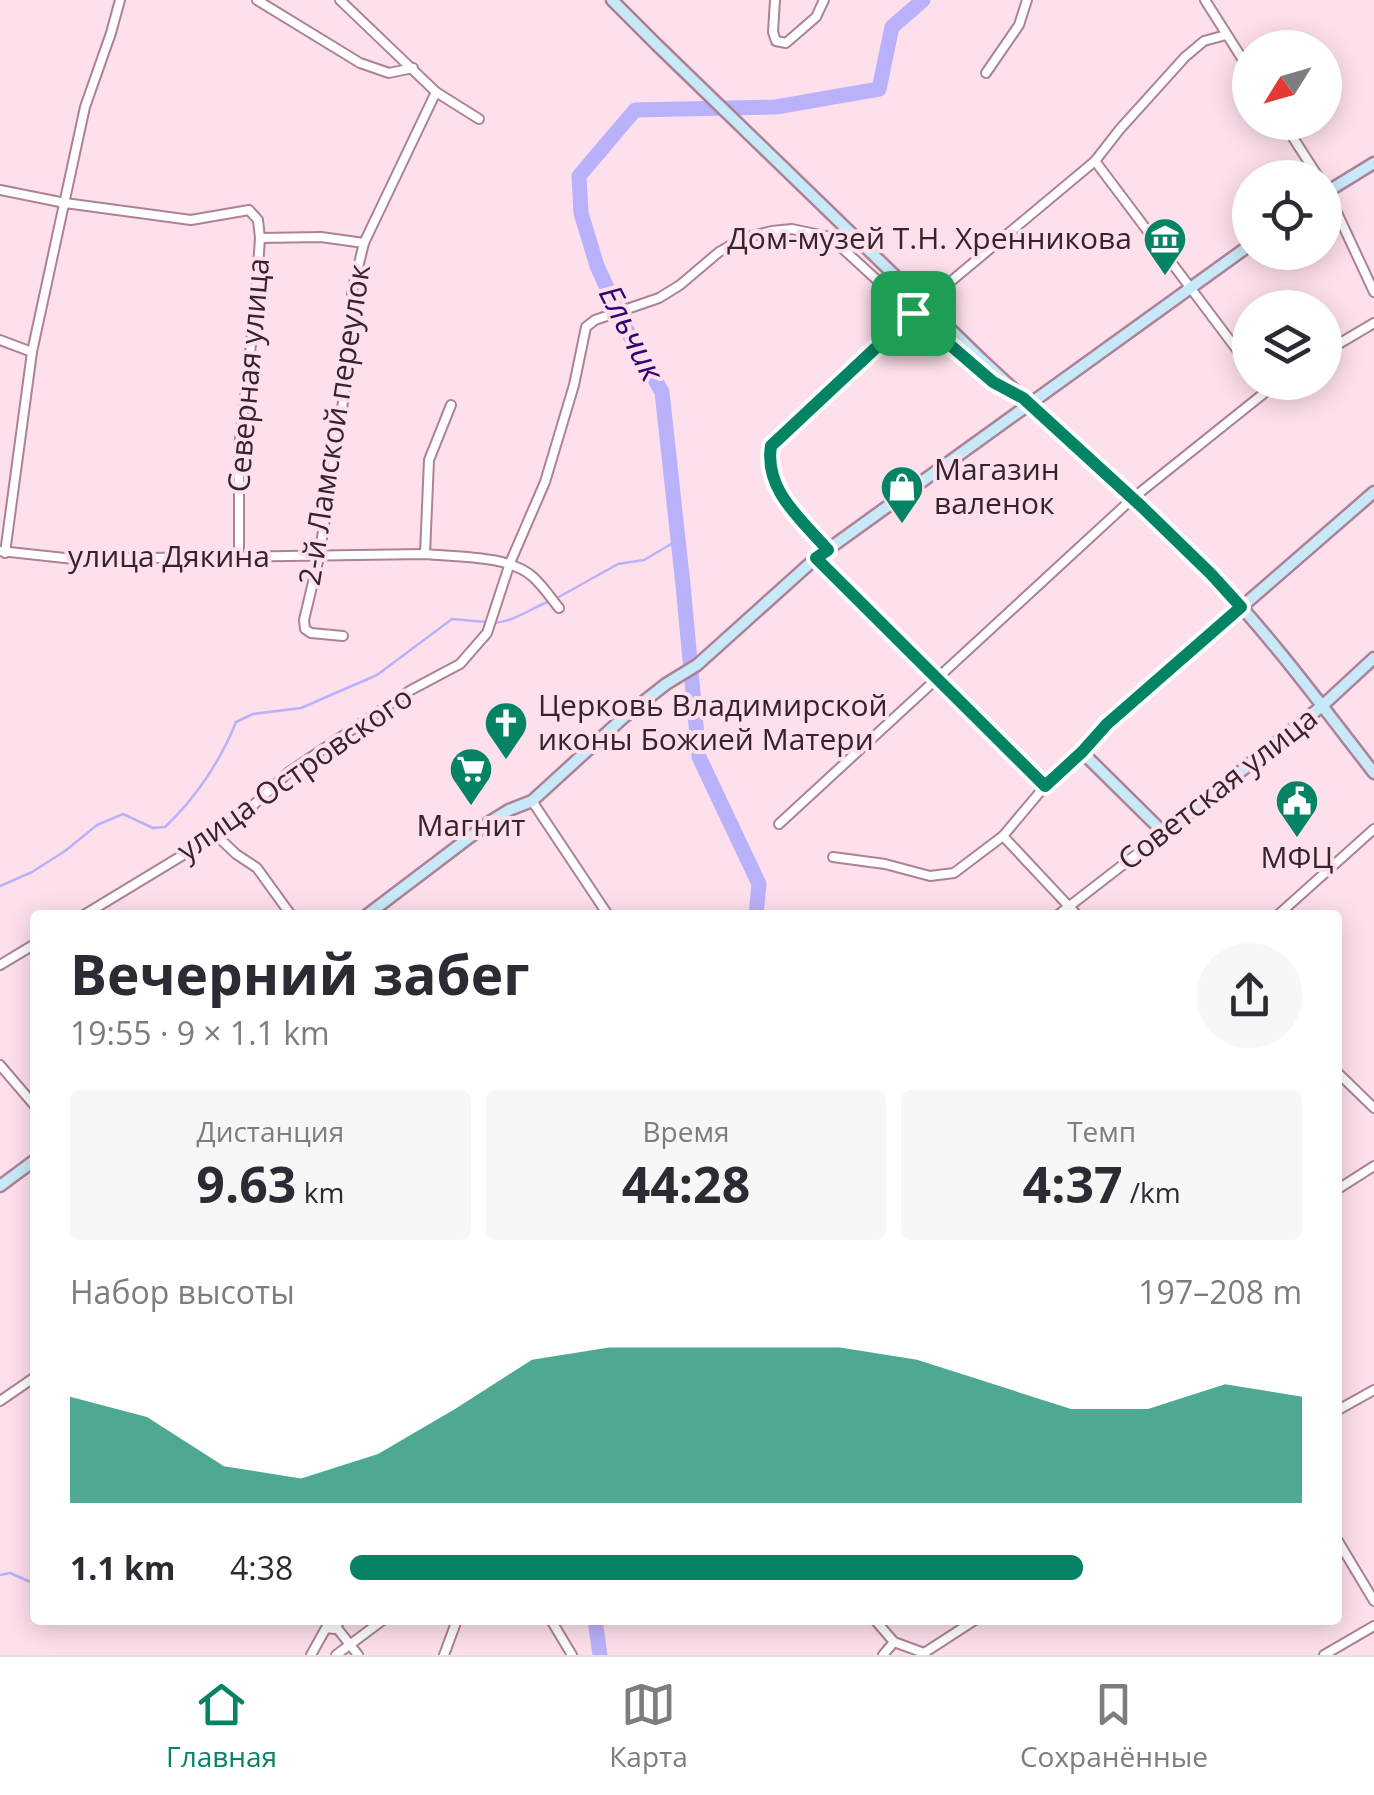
<!DOCTYPE html>
<html lang="ru">
<head>
<meta charset="utf-8">
<style>
	body { margin:0; font-family:"Open Sans",sans-serif; background:#f7f7f7; color:#2b2b33; height:100vh; display:flex; flex-direction:column; font-size:38px; white-space:nowrap }
	* { box-sizing:border-box; margin:0 }
	p { font-size:32px; color:#7c7c81 }
	.icon { flex:none; width:55px; height:55px; fill:none; stroke:currentColor; stroke-width:2; stroke-linecap:round; stroke-linejoin:round }
	.map { position:relative; flex:1; overflow:hidden }
	.side { position:absolute; left:30px; top:910px; width:1312px; height:715px; display:flex; flex-direction:column; background:#fff; border-radius:10px; box-shadow:0 5px 25px #0003 }
	.side>* { flex:none }
	.needle { width:65px; rotate:233deg }
	.buttons { position:absolute; left:1232px; top:30px; display:grid; gap:20px }
	.buttons a { display:grid; place-items:center; width:110px; height:110px; border-radius:50%; background:#fff; box-shadow:0 5px 25px #0003; font-size:50px }
	.pin { position:absolute; display:grid; place-items:center; width:85px; height:85px; color:#fff; margin:-42px; border-radius:20px; box-shadow:0 5px 15px #0006 }
	.round { display:grid; place-items:center; flex:none; width:105px; height:105px; border-radius:52px; background:#f7f7f7 }
	.overview { display:flex; align-items:center; justify-content:space-between; height:170px; padding:0 40px }
	h1 { font-size:55px; font-weight:700; line-height:75px }
	.stats { display:grid; grid-template-columns:repeat(3,1fr); gap:15px; height:170px; padding:10px 40px }
	.stats div { display:grid; align-content:center; border-radius:10px; background:#f7f7f7; text-align:center }
	.stats b { font-size:50px; font-weight:700 }
	.stats small { font-size:28px; font-weight:400 }
	.stats p { font-size:28px }
	.chart { height:280px; padding:20px 40px }
	.chart p { display:flex; justify-content:space-between }
	.chart svg { width:100%; height:180px; margin-top:10px; fill:#058465; opacity:.7 }
	ul { padding:0 40px; list-style:none; font-size:32px }
	li { display:grid; grid-template-columns:160px 120px 1fr; align-items:center; height:75px }
	li i { height:25px; border-radius:12px; background:#058465 }
	.dock { display:flex; justify-content:space-around; align-items:center; height:140px; border-top:2px solid #e1e1e2; background:#fff; font-size:28px; color:#7c7c81 }
	.dock a { display:grid; justify-items:center; gap:5px }
	.dock .selected { color:#058465 }
	.map>svg:first-child { display:block }
	.lines { fill:none; stroke-linecap:round; stroke-linejoin:round }
	.stream { stroke:#bab1fb; stroke-width:2.5 }
	.river { stroke:#bab1fb; stroke-width:15 }
	.street-casing { stroke:#ad8196; stroke-width:12 }
	.secondary-casing { stroke:#ad8196; stroke-width:15 }
	.street { stroke:#fff; stroke-width:8 }
	.secondary { stroke:#c8eaf8; stroke-width:10 }
	.secondary-bridge-casing { stroke:#ad8196; stroke-width:15; stroke-linecap:butt }
	.secondary-bridge { stroke:#c8eaf8; stroke-width:10 }
	.route-casing { stroke:#fff; stroke-width:20 }
	.route { stroke:#058465; stroke-width:12 }
	.labels { text-anchor:middle; stroke-width:8; stroke-linejoin:round; paint-order:stroke }
	.poi-label { font-size:30px; fill:#36242d; stroke:#fee0ed; text-anchor:start }
	.street-label { font-size:30px; fill:#36242d; stroke:#fee0ed }
	.water-label { font-size:32px; font-style:italic; fill:#2f0372; stroke:#fee0ed }
</style>
</head>
<body>
<div class="map">
<svg width="1374" height="1655" viewBox="0 0 1374 1655">
	<rect width="100%" height="100%" fill="#fee0ed"/>
	<g class="lines">
		<!-- stream -->
		<g class="stream">
			<polyline points="557,598 618,564 644,560 678,540"/>
			<path d="M493,623C514,622 531,608 550,601"/>
			<path d="M0,886L32,872L65,851L97,825L123,814L153,828L165,827C195,799 221,760 236,722L253,714L301,708L377,675L452,619L485,622"/>
			<polyline points="0,1575 10,1573 35,1584"/>
		</g>
		<!-- river -->
		<g class="river">
			<polyline points="756,915 759,884 699,757 683,585 662,392 625,327 597,266 581,213 579,176 635,110 776,107 879,89 892,27 923,0"/>
			<polyline points="595,1620 600,1655"/>
		</g>
		<!-- street casing -->
		<g class="street-casing">
			<g id="street">
				<polyline points="257,0 360,63 389,73 413,68"/>
				<polyline points="340,0 436,92 364,243 352,292 353,337 319,557 304,620 305,629 311,633 343,636"/>
				<polyline points="775,0 773,32 776,41 786,43 816,17 824,0"/>
				<polyline points="1205,0 1250,71"/>
				<polyline points="986,73 1019,25 1027,0"/>
				<polyline points="436,92 479,119"/>
				<polyline points="1283,122 1319,178"/>
				<polyline points="1095,161 1250,367"/>
				<polyline points="1325,187 1374,292"/>
				<polyline points="0,190 65,203 191,220 249,210 258,220 260,238 255,309 239,448 239,556"/>
				<polyline points="260,238 321,237 364,243"/>
				<polyline points="0,340 32,352 5,553"/>
				<polyline points="32,352 85,107 111,33 120,0"/>
				<polyline points="1325,352 1374,323"/>
				<path d="M828,550C801,519 764,490 771,446L913,313L1095,161L1120,129L1185,57L1204,41L1226,35"/>
				<path d="M0,551L74,559L425,554C457,557 509,555 533,577C543,586 551,598 559,608"/>
				<polyline points="425,554 429,460 451,405"/>
				<polyline points="816,558 1045,786"/>
				<polyline points="532,801 608,915"/>
				<polyline points="779,824 1133,498 1278,382"/>
				<polyline points="216,835 236,854 257,868 291,915"/>
				<polyline points="1003,836 1077,915"/>
				<polyline points="833,857 885,864 930,876 954,873 1003,836 1045,786 1082,752"/>
				<polyline points="84,915 216,835 248,810 289,772 411,690 460,664 487,633 510,563 545,482 574,385 586,327 595,320 659,298 680,285 719,252 744,238 772,231 792,229 830,237 913,313 993,381 1010,391"/>
				<polyline points="1058,915 1164,833"/>
				<polyline points="1278,915 1374,829"/>
				<polyline points="0,965 35,944"/>
				<polyline points="0,1065 35,1106"/>
				<polyline points="1338,1073 1374,1108"/>
				<polyline points="1338,1189 1374,1166"/>
				<polyline points="0,1401 35,1377"/>
				<polyline points="1338,1410 1374,1390"/>
				<polyline points="1338,1541 1374,1601"/>
				<polyline points="551,1620 572,1655"/>
				<polyline points="875,1620 894,1642 924,1653 925,1655"/>
				<polyline points="337,1628 358,1655"/>
				<polyline points="924,1653 975,1620"/>
				<polyline points="311,1655 326,1628 335,1629 340,1620"/>
				<polyline points="336,1655 383,1620"/>
				<polyline points="444,1655 457,1620"/>
				<polyline points="883,1655 894,1642"/>
				<polyline points="1324,1655 1374,1626"/>
			</g>
		</g>
		<!-- secondary casing -->
		<g class="secondary-casing">
			<g id="secondary">
				<polyline points="612,0 657,45"/>
				<polyline points="1325,193 1374,163"/>
				<path d="M982,360C1058,431 1137,499 1210,573C1270,635 1322,706 1374,773"/>
				<polyline points="1374,492 1107,724 1082,752 1164,833 1322,706 1374,658"/>
				<polyline points="367,915 491,821 509,810 532,801 624,717 666,684 697,665 816,558 1250,245"/>
				<polyline points="0,1186 35,1160"/>
			</g>
		</g>
		<!-- street -->
		<use href="#street" class="street"/>
		<!-- secondary -->
		<use href="#secondary" class="secondary"/>
		<!-- secondary-bridge casing -->
		<g class="secondary-bridge-casing">
			<polyline id="secondary-bridge" points="657,45 982,360"/>
		</g>
		<!-- secondary-bridge -->
		<use href="#secondary-bridge" class="secondary-bridge"/>
	</g>
	<g class="lines">
		<!-- route casing -->
		<g class="route-casing">
			<path id="route" d="M913,313L993,382L1023,398L1142,507L1211,574L1241,607L1107,724L1082,752L1045,786L816,558L828,550C801,519 764,490 771,446Z"/>
		</g>
		<!-- route -->
		<use href="#route" class="route"/>
	</g>
	<!-- icons -->
	<defs>
		<g id="museum-pin" transform="scale(2.25)"><path d="M0 17L-7.5 6A9.5 9.5 0 1 1 7.5 6Z" fill="#058465" stroke="#fee0ed"/><path d="M0-6L6-3V-2H-6V-3ZM-5-1h2V3h-2ZM-1-1h2V3h-2ZM3-1h2V3H3ZM-6 4H6V6H-6Z" fill="#fff"/></g>
		<g id="shop-pin" transform="scale(2.25)"><path d="M0 17L-7.5 6A9.5 9.5 0 1 1 7.5 6Z" fill="#058465" stroke="#fee0ed"/><path d="M-5-2.5h2.3a2.7 3.5 0 0 1 5.4 0H5L5.5 6h-11ZM-1.5-2.5h3a1.5 2.3 0 0 0-3 0Z" fill="#fff"/></g>
		<g id="church-pin" transform="scale(2.25)"><path d="M0 17L-7.5 6A9.5 9.5 0 1 1 7.5 6Z" fill="#058465" stroke="#fee0ed"/><path d="M-1.2-6h2.4v3.5h3.3v2.4h-3.3V6h-2.4V-.1h-3.3v-2.4h3.3Z" fill="#fff"/></g>
		<g id="supermarket-pin" transform="scale(2.25)"><path d="M0 17L-7.5 6A9.5 9.5 0 1 1 7.5 6Z" fill="#058465" stroke="#fee0ed"/><path d="M-6-5.5h2.5l.6 2H6L4.5 2H-2.5L-4.4-4H-6ZM-1.5 3.2a1.3 1.3 0 1 0 .1 0ZM3 3.2a1.3 1.3 0 1 0 .1 0Z" fill="#fff"/></g>
		<g id="civic-pin" transform="scale(2.25)"><path d="M0 17L-7.5 6A9.5 9.5 0 1 1 7.5 6Z" fill="#058465" stroke="#fee0ed"/><path d="M-.6-6.5H3V-4.5H.6V-3L4-1V1h2V6H-6V1h2V-1L-.6-3ZM-1.2 2.5V6h2.4V2.5Z" fill="#fff"/></g>
	</defs>
	<g fill-rule="evenodd">
		<use href="#museum-pin" x="1165" y="239"/>
		<use href="#shop-pin" x="902" y="487"/>
		<use href="#church-pin" x="506" y="723"/>
		<use href="#supermarket-pin" x="471" y="769"/>
		<use href="#civic-pin" x="1297" y="801"/>
	</g>
	<g class="labels">
		<!-- poi labels -->
		<g class="poi-label">
			<text x="1132" y="249" text-anchor="end">Дом-музей Т.Н. Хренникова</text>
			<text x="934" y="480">Магазин<tspan x="934" dy="34">валенок</tspan></text>
			<text x="538" y="716">Церковь Владимирской<tspan x="538" dy="34">иконы Божией Матери</tspan></text>
			<text x="471" y="836" text-anchor="middle">Магнит</text>
			<text x="1297" y="868" text-anchor="middle">МФЦ</text>
		</g>
		<!-- street labels -->
		<g class="street-label">
			<text transform="translate(249 375) rotate(-85)" y="10">Северная улица</text>
			<text transform="translate(335 425) rotate(-81)" y="10">2-й Ламской переулок</text>
			<text x="169" y="567">улица Дякина</text>
			<text transform="translate(295 774) rotate(-35)" y="10">улица Островского</text>
			<text transform="translate(1218 789) rotate(-38)" y="10">Советская улица</text>
		</g>
		<!-- water labels -->
		<g class="water-label">
			<text transform="translate(631 333) rotate(63)" y="11">Ельчик</text>
		</g>
	</g>
</svg>
<div class="buttons">
<a><svg class="needle" viewBox="-14 -14 28 28"><path d="M0-13l5 13h-10z" fill="#e53935"/><path d="M0 13l5-13h-10z" fill="#7c7c81"/></svg></a>
<a><svg class="icon" aria-label="locate" viewBox="0 0 24 24"><circle cx="12" cy="12" r="6"/><path d="M12 2v4M12 18v4M2 12h4M18 12h4"/></svg></a>
<a><svg class="icon" aria-label="layers" viewBox="0 0 24 24"><path d="M12 4l9 5-9 5-9-5zM3 14l9 5 9-5"/></svg></a>
</div>
<div class="pin" style="left:913px;top:313px;background:#1e9e55"><svg class="icon" aria-label="arrive" viewBox="0 0 24 24"><path d="M6 21V4h12l-3 4 3 4H6"/></svg></div>
<section class="side">
<div class="overview"><div><h1>Вечерний забег</h1><p>19:55 · 9 × 1.1 km</p></div><a class="round"><svg class="icon" aria-label="share" viewBox="0 0 24 24"><path d="M12 15V3M7 8l5-5 5 5M5 13v7h14v-7"/></svg></a></div>
<div class="stats">
<div><p>Дистанция</p><b>9.63<small> km</small></b></div>
<div><p>Время</p><b>44:28</b></div>
<div><p>Темп</p><b>4:37<small> /km</small></b></div>
</div>
<div class="chart"><p><span>Набор высоты</span>197–208 m</p>
<svg viewBox="0 0 160 44" preserveAspectRatio="none"><path d="M0 44V18L10 23L20 35L30 38L40 32L50 21L60 9L70 6L80 6L90 6L100 6L110 9L120 15L130 21L140 21L150 15L160 18V44z"/></svg>
</div>
<ul>
<li><b>1.1 km</b>4:38<i style="width:77%"></i></li>
</ul>
</section>
</div>
<nav class="dock">
<a class="selected"><svg class="icon" aria-label="home" viewBox="0 0 24 24"><path d="M3 11l9-7 9 7M6 9v11h12V9"/></svg>Главная</a>
<a><svg class="icon" aria-label="map" viewBox="0 0 24 24"><path d="M3 6l6-2 6 2 6-2v14l-6 2-6-2-6 2zM9 4v14M15 6v14"/></svg>Карта</a>
<a><svg class="icon" aria-label="saved" viewBox="0 0 24 24"><path d="M7 4h10v16l-5-4-5 4z"/></svg>Сохранённые</a>
</nav>
</body>
</html>
